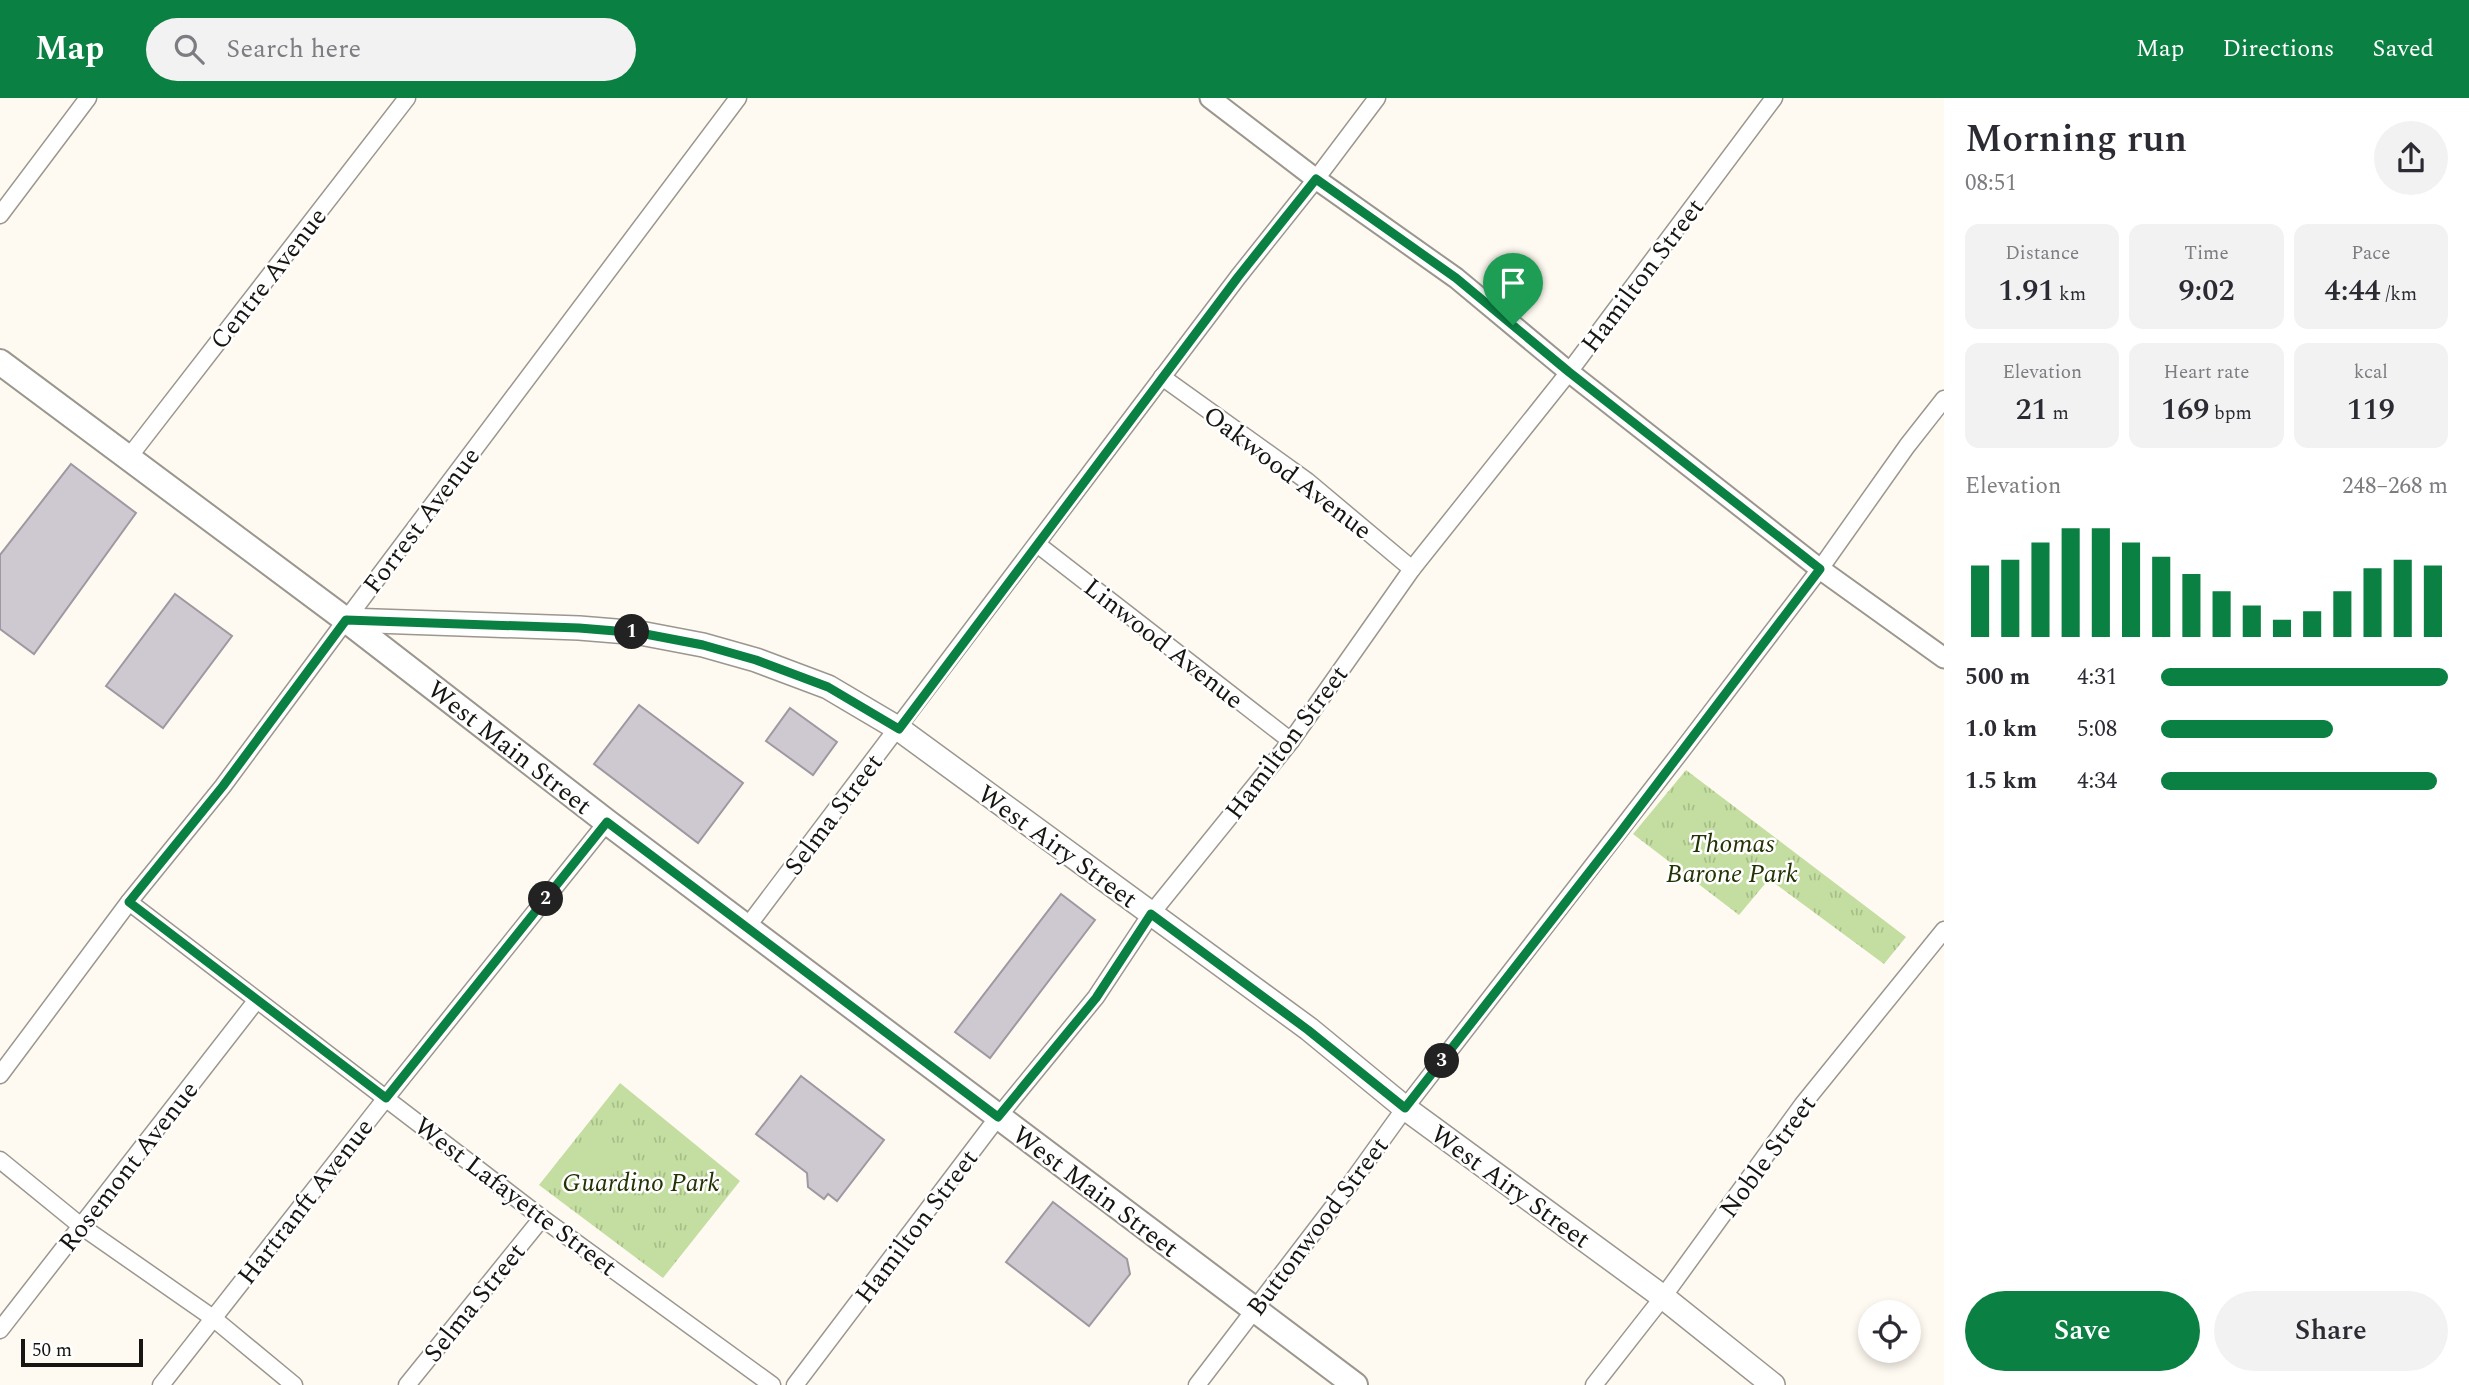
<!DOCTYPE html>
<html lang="en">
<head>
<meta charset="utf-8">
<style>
	body { margin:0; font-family:Spectral,serif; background:#f2f2f3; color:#2b2b33; height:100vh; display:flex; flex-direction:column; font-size:26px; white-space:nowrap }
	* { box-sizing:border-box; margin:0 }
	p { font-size:23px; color:#7c7c81 }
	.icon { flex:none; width:38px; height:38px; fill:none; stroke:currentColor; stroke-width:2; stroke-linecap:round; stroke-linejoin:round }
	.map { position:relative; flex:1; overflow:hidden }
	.drawer { display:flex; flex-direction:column; background:#fff; width:525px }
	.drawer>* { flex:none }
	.tools { position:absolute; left:1858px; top:1202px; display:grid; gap:14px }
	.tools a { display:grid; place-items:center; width:63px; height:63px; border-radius:50%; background:#fff; box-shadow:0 4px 10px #0003; font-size:35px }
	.scale { position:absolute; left:21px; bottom:18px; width:122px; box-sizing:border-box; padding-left:7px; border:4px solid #161512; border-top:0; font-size:19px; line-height:24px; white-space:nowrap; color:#161512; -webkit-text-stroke:5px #fff; paint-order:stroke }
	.pin { position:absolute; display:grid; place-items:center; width:60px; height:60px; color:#fff; margin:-72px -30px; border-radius:50% 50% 50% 0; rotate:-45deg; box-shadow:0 0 7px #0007 }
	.pin .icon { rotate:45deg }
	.km { position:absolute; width:35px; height:35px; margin:-18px; border-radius:50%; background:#222; color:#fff; font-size:19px; line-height:35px; text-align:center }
	.round { display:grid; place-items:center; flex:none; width:74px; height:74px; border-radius:37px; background:#f2f2f3 }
	.overview { display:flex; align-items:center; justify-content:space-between; height:119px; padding:0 21px }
	h1 { font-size:38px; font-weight:600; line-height:52px }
	.metrics { display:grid; grid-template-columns:repeat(3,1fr); gap:10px; height:119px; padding:7px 21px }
	.metrics div { display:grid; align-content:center; border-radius:14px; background:#f2f2f3; text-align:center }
	.metrics b { font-size:30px; font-weight:600 }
	.metrics small { font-size:19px; font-weight:400 }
	.metrics p { font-size:19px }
	.chart { height:196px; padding:14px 21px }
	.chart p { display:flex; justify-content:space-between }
	.chart svg { width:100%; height:126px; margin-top:7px; stroke:#0b8043; stroke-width:6 }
	.primary-button { display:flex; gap:14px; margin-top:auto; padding:14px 21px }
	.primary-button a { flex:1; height:80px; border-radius:42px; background:#0b8043; color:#fff; font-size:28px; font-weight:600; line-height:80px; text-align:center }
	.primary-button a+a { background:#f2f2f3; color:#2b2b33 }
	ul { padding:0 21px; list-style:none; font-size:23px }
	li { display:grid; grid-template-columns:112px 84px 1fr; align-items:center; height:52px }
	li i { height:18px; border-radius:9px; background:#0b8043 }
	header { display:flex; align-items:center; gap:42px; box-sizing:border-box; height:98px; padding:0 35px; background:#0b8043; color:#fff }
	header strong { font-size:33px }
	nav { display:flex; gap:38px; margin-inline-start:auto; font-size:24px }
	.search { width:490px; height:63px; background:#f2f2f3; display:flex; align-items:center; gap:18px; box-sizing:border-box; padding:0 24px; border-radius:38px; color:#7c7c81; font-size:26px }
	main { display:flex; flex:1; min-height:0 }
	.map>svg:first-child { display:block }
	.park { fill:url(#park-tufts) }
	.garden { fill:#c3dea0 }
	.building { fill:#cec8d0; stroke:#9e99a0; stroke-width:2 }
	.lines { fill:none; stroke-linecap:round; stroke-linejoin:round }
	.minor-casing { stroke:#9b978f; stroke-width:19 }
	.tertiary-casing { stroke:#9b978f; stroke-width:23 }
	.secondary-casing { stroke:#9b978f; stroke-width:26 }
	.primary-casing { stroke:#9b978f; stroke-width:28 }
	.minor { stroke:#fff; stroke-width:16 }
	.tertiary { stroke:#fff; stroke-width:19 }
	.secondary { stroke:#fff; stroke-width:23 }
	.primary { stroke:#fff; stroke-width:24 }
	.route-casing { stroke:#fff; stroke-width:14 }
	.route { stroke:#0b8043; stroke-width:9 }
	.labels { text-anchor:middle; stroke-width:5; stroke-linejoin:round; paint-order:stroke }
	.street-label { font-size:26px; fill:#161512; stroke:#fff }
	.park-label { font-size:26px; font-style:italic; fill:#233303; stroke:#fff }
</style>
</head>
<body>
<header>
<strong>Map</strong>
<div class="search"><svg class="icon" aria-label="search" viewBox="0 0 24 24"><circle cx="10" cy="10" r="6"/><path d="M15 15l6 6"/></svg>Search here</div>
<nav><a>Map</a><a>Directions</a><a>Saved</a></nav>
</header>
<main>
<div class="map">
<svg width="1944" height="1287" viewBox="0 0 1944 1287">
	<defs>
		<pattern id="park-tufts" width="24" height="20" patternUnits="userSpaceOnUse" patternTransform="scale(1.75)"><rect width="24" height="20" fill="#c3dea0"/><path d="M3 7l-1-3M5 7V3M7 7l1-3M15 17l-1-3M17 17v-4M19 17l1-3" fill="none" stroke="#a7be89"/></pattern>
	</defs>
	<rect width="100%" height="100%" fill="#fefaf1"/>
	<!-- park -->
	<g class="park">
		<polygon points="1686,672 1906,839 1884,866 1769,781 1739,817 1633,736"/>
		<polygon points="620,985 740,1083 663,1180 539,1087"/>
	</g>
	<!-- garden -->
	<polygon class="garden" points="589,1046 619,1068 593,1103 563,1081"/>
	<!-- building -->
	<g class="building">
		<polygon points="71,366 136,415 34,556 0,531 0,457"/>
		<polygon points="175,496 232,538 163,630 106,588"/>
		<polygon points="639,607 743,685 698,745 594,666"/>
		<polygon points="790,610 837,644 813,677 766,643"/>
		<polygon points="1061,796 1095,822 990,960 955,934"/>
		<polygon points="801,978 884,1042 837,1103 828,1096 824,1101 808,1089 807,1075 756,1036"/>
		<polygon points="1053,1104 1127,1161 1130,1176 1089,1228 1006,1164"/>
	</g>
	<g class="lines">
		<!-- minor casing -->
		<g class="minor-casing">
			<g id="minor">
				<polyline points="0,117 88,0"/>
				<polyline points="1162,279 1307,383 1412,471"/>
				<polyline points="129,359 407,0"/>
				<polyline points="1037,446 1291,643"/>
				<polyline points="129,804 542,1120 772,1287"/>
				<polyline points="747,829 1238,179 1316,81 1377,0"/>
				<polyline points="0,977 129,804 223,688 346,522 738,0"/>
				<polyline points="0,1062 81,1128 213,1220 294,1287"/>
				<polyline points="0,1232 256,903"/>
				<polyline points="161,1287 386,1000 607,724"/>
				<polyline points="407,1287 542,1120"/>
				<polyline points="795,1287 998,1019 1096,899 1151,816 1291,643 1412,471 1569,274 1774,0"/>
				<polyline points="1197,1287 1346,1092 1405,1010 1683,651 1820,471 1907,348 1944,301"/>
				<polyline points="1594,1287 1663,1199 1803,1006 1944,832"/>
			</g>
		</g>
		<!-- tertiary casing -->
		<g class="tertiary-casing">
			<polyline id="tertiary" points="1210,0 1316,81 1456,180 1569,274 1820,471 1944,560"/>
		</g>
		<!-- secondary casing -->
		<g class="secondary-casing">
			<polyline id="secondary" points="346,522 579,530 640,535 703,547 756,562 828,589 899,631 1309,931 1405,1010 1663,1199 1773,1287"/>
		</g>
		<!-- primary casing -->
		<g class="primary-casing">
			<polyline id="primary" points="0,264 346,522 607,724 1355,1287"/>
		</g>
		<!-- minor -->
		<use href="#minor" class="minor"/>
		<!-- tertiary -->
		<use href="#tertiary" class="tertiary"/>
		<!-- secondary -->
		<use href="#secondary" class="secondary"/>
		<!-- primary -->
		<use href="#primary" class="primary"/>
	</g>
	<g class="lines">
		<!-- route casing -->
		<g class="route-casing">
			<polygon id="route" points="1316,81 1456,180 1569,274 1820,471 1619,736 1405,1010 1308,932 1151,816 1096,900 998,1019 607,724 386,1000 129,804 223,688 346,522 579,530 640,535 703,547 756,562 828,589 899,631 1238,179"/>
		</g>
		<!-- route -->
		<use href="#route" class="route"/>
	</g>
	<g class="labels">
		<!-- street labels -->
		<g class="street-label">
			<text transform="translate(1642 177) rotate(-53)" y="9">Hamilton Street</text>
			<text transform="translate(268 180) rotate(-52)" y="9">Centre Avenue</text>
			<text transform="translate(1288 374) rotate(37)" y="9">Oakwood Avenue</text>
			<text transform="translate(421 422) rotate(-53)" y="9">Forrest Avenue</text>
			<text transform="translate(1164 545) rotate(38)" y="9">Linwood Avenue</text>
			<text transform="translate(1286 644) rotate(-53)" y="9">Hamilton Street</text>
			<text transform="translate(510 649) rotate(38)" y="9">West Main Street</text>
			<text transform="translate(833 716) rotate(-53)" y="9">Selma Street</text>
			<text transform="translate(1058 748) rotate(36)" y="9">West Airy Street</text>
			<text transform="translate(1767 1058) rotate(-54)" y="9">Noble Street</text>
			<text transform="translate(128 1068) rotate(-52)" y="9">Rosemont Avenue</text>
			<text transform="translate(1511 1088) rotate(36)" y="9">West Airy Street</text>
			<text transform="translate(1096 1093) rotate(37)" y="9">West Main Street</text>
			<text transform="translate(516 1098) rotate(37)" y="9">West Lafayette Street</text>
			<text transform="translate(305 1103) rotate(-52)" y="9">Hartranft Avenue</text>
			<text transform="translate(916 1128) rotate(-53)" y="9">Hamilton Street</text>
			<text transform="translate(1317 1128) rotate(-53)" y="9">Buttonwood Street</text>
			<text transform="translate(474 1204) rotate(-51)" y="9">Selma Street</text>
		</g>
		<!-- park labels -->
		<g class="park-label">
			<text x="1732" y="754">Thomas<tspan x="1732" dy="30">Barone Park</tspan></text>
			<text x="641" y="1093">Guardino Park</text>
		</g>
	</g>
</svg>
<div class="tools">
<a><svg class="icon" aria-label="locate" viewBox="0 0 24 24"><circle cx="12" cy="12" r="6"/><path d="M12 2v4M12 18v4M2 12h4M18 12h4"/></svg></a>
</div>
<div class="scale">50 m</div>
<div class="pin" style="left:1513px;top:227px;background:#1e9e55"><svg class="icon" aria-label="arrive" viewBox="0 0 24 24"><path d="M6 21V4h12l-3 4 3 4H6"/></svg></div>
<b class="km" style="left:632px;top:534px">1</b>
<b class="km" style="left:546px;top:801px">2</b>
<b class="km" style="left:1442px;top:963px">3</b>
</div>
<section class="drawer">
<div class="overview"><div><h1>Morning run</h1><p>08:51</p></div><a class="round"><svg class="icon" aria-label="share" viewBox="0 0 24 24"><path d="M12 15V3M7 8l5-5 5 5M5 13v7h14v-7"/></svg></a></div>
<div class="metrics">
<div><p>Distance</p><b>1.91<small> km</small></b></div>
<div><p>Time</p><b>9:02</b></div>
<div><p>Pace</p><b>4:44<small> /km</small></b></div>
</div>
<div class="metrics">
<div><p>Elevation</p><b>21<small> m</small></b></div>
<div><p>Heart rate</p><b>169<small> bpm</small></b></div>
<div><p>kcal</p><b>119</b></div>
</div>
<div class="chart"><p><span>Elevation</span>248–268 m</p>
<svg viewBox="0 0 160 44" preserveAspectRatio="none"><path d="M5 44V19M15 44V17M25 44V11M35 44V6M45 44V6M55 44V11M65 44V16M75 44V22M85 44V28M95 44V33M105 44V38M115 44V35M125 44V28M135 44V20M145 44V17M155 44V19"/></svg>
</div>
<ul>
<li><b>500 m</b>4:31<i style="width:100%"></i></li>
<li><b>1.0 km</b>5:08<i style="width:60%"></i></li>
<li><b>1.5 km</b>4:34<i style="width:96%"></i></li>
</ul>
<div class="primary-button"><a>Save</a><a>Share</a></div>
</section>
</main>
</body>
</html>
